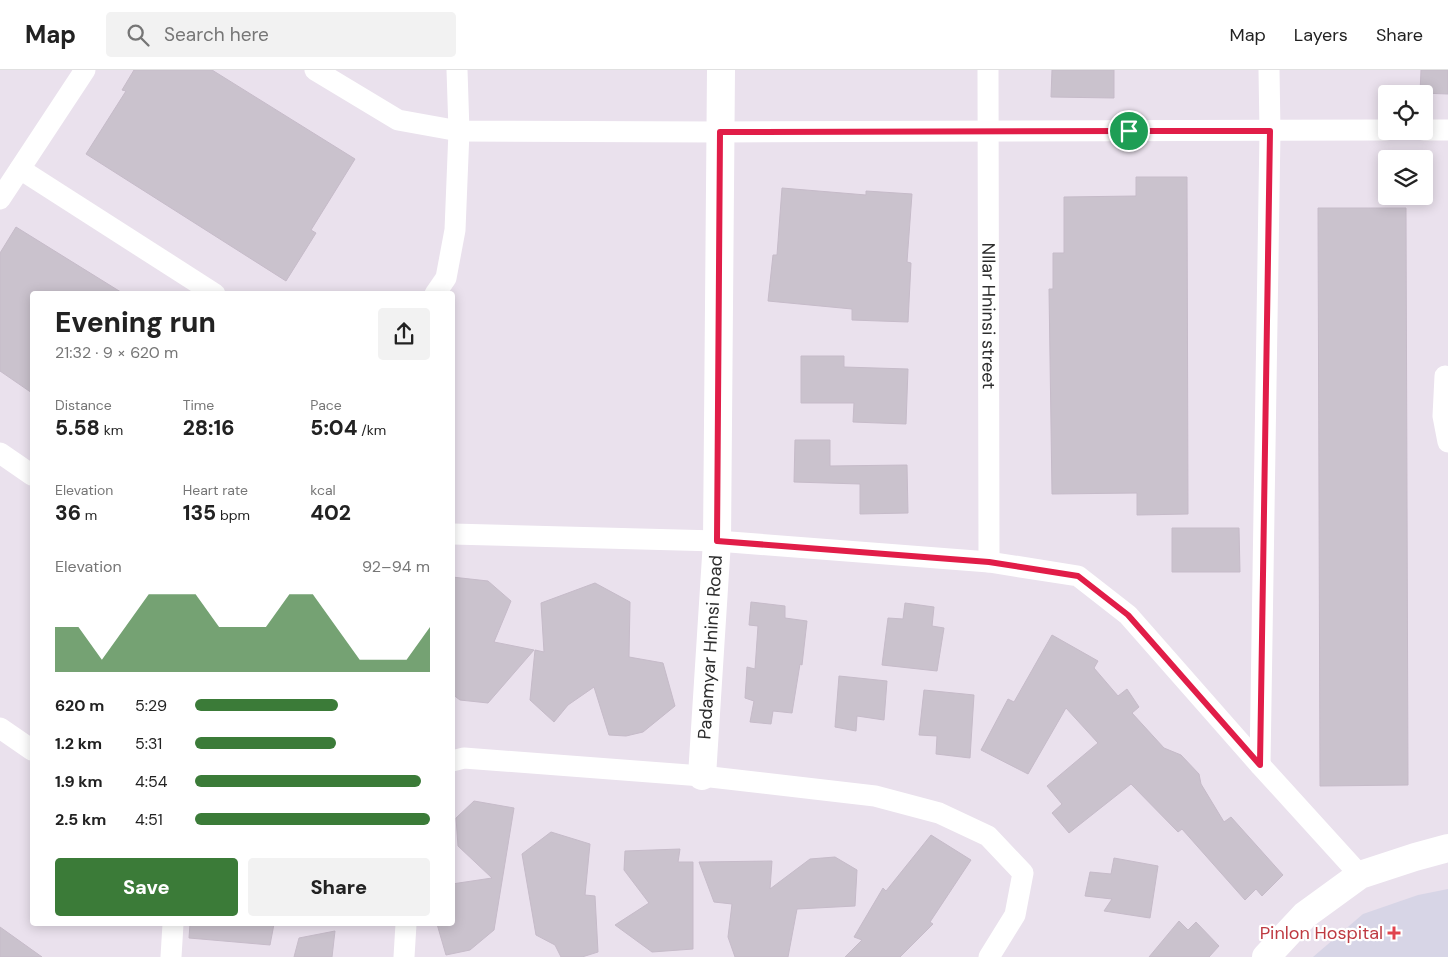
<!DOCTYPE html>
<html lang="en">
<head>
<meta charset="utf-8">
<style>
	body { margin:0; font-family:"DM Sans",sans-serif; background:#f2f2f2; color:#222; height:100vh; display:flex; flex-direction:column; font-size:19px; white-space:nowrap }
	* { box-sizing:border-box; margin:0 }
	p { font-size:16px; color:#767676 }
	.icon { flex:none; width:28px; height:28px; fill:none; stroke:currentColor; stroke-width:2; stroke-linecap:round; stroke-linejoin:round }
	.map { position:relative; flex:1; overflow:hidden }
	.drawer { position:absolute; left:30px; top:221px; width:425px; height:635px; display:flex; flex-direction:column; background:#fff; border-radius:5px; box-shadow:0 2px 12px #0003 }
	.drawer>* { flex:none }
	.controls { position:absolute; left:1378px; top:15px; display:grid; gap:10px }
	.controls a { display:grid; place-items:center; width:55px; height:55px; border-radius:5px; background:#fff; box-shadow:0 2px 12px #0003; font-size:25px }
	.pin { position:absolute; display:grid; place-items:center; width:42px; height:42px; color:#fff; margin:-21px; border:2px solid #fff; border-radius:50%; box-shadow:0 1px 5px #0007 }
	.round { display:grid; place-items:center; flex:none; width:52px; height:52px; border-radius:5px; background:#f2f2f2 }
	.overview { display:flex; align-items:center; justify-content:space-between; height:85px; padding:0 25px }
	h1 { font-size:28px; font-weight:800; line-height:38px }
	.stats { display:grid; grid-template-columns:repeat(3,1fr); gap:8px; height:85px; padding:5px 25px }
	.stats div { display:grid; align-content:center }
	.stats b { font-size:21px; font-weight:800 }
	.stats small { font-size:14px; font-weight:400 }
	.stats p { font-size:14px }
	.chart { height:140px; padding:10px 25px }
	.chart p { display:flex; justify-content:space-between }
	.chart svg { width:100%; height:90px; margin-top:5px; fill:#3b7b38; opacity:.7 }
	.action { display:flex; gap:10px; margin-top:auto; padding:10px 25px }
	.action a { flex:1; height:58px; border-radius:5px; background:#3b7b38; color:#fff; font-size:20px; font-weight:800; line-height:58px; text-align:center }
	.action a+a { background:#f2f2f2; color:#222 }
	ul { padding:0 25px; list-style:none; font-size:16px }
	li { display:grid; grid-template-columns:80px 60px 1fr; align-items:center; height:38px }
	li i { height:12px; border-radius:6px; background:#3b7b38 }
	header { display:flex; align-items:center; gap:30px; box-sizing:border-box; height:70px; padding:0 25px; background:#fff; border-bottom:1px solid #e0e0e0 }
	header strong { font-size:24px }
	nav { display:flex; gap:28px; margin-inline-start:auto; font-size:18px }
	.search { width:350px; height:45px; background:#f2f2f2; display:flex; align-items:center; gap:12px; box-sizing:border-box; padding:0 18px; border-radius:5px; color:#767676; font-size:19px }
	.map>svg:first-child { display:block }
	.medical { fill:#d7d5e6 }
	.building { fill:#cac2cd; stroke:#c6bbc9 }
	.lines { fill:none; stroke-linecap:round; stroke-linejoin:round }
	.minor { stroke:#fff; stroke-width:21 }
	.tertiary { stroke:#fff; stroke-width:28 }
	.route-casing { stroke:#fff; stroke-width:10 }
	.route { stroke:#e11d48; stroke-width:6 }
	.health-dot { fill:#e0444e; stroke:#fff; stroke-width:2 }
	.labels { text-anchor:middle; stroke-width:4.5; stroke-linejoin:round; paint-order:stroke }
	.street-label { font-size:18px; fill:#2d2d2d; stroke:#fff }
	.health-label { font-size:18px; fill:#be3a42; stroke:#fff; text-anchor:end }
</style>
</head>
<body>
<header>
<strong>Map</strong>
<div class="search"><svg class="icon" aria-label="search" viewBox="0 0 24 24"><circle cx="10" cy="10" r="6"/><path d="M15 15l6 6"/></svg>Search here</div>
<nav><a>Map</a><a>Layers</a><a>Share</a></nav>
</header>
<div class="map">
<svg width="1448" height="887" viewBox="0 0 1448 887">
	<rect width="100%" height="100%" fill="#eae1ed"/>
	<!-- medical -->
	<polygon class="medical" points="1448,819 1448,887 1313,887 1363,844 1418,825"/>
	<!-- building -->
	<g class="building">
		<polygon points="134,0 212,0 355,89 311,160 316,163 286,211 86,84 126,21 122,20"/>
		<polygon points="1052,0 1114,0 1114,28 1051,27"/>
		<polygon points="1421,0 1448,0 1448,24 1420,23"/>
		<polygon points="1136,107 1187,107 1188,444 1137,445 1137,423 1052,424 1049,219 1053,219 1053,183 1064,183 1064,127 1136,126"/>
		<polygon points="782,118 866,125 866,121 912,124 907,192 911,193 908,252 852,250 852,239 768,231 773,185 777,185"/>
		<polygon points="1318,138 1406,138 1408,715 1320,716"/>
		<polygon points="16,157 124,224 32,224 32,323 0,301 0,183"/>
		<polygon points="801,286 844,286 844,297 908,299 906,354 853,352 854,333 801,333"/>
		<polygon points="795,370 830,370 830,396 907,395 908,443 860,444 860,414 794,412"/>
		<polygon points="1172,458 1239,458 1240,502 1172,502"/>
		<polygon points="452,507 488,511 511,531 494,572 534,580 488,633 460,630 452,624"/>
		<polygon points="595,513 630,532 629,587 663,593 675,636 643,662 626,666 609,665 594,617 568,635 554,652 530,630 535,580 544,582 541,533"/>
		<polygon points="751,532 785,536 785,548 807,551 802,595 800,594 792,643 773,641 771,654 750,652 754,631 745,628 747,597 755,599 758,556 749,555"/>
		<polygon points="905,533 934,537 932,556 944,558 937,601 882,595 888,548 903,549"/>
		<polygon points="1052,565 1098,591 1094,598 1118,626 1127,619 1139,637 1132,643 1164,678 1181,685 1199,704 1201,714 1224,752 1231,747 1283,805 1262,826 1256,819 1245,830 1182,759 1178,762 1131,714 1069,763 1052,743 1062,734 1047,716 1098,673 1066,638 1028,704 981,680 1008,629 1014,632"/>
		<polygon points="839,606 887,611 884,650 857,646 856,661 835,657"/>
		<polygon points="924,620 974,625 970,688 936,684 937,666 919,665"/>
		<polygon points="474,731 514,738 494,860 470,880 446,885 437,854 452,854 452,814 492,808 458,776 456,748"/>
		<polygon points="551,762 590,774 585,825 595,826 598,882 582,887 561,887 555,875 536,865 522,784"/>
		<polygon points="931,765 971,790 930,852 933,854 900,887 845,887 862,870 854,867 883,818 886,821"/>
		<polygon points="680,779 678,792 693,792 693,879 652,882 615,855 649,833 624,800 625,781"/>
		<polygon points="835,787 857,800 855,836 797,839 788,887 735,887 728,867 732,834 714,832 699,792 772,791 770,819 810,789"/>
		<polygon points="1114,788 1158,796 1150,848 1104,841 1112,829 1085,826 1090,802 1111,804"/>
		<polygon points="1179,851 1188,860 1196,852 1219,876 1209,887 1149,887"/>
		<polygon points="190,854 274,854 270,875 189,868"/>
		<polygon points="0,857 42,887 0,887"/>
		<polygon points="335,861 332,887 294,887 299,868"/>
	</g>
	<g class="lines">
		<!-- minor -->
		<g class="minor">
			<polyline points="315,0 398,50 459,61 720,62 1386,60"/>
			<path id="s1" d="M988,0L989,492"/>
			<polyline points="1424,60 1448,60"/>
			<polyline points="20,99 215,224"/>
			<polyline points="0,129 85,0"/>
			<polyline points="435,224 446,208 455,160 459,61 457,0"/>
			<polyline points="1445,306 1443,346 1448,372"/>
			<polyline points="0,383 32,405"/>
			<polyline points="452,464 717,471 989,492 1078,506 1128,545 1260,695 1360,805"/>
			<polyline points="0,658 32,680"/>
			<polyline points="452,691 464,688 702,706 875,726 939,743 988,766 1023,803 1015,845 989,887"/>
			<polyline points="1260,695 1270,61 1269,0"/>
			<polyline points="171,887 173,854"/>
			<polyline points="404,887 406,854"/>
		</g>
		<!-- tertiary -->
		<g class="tertiary">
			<path id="s2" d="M702,706L717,471L721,0"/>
			<polyline points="1266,887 1305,845 1360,805 1415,787 1448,778"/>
		</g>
	</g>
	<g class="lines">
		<!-- route casing -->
		<g class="route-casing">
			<polygon id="route" points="1129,61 1270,61 1260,695 1128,545 1078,506 989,492 717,471 720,62"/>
		</g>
		<!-- route -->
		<use href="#route" class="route"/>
	</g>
	<!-- markers -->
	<path class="health-dot" d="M1391.5 855.5h5v5h5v5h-5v5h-5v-5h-5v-5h5z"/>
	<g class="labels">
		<!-- street labels -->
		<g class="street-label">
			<text dy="6" stroke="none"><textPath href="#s1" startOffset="246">NIlar Hninsi street</textPath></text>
			<text dy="6" stroke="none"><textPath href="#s2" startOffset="129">Padamyar Hninsi Road</textPath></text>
		</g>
		<!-- health labels -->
		<g class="health-label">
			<text x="1383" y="869">Pinlon Hospital</text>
		</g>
	</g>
</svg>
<div class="controls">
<a><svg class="icon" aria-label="locate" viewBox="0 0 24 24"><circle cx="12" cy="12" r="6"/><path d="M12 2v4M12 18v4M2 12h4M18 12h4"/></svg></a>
<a><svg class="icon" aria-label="layers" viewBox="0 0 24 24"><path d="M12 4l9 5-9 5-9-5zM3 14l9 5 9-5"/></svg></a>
</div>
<div class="pin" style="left:1129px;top:61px;background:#1e9e55"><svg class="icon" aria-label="arrive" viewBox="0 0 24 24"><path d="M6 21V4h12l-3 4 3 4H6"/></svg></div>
<section class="drawer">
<div class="overview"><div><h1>Evening run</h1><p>21:32 · 9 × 620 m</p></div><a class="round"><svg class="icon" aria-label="share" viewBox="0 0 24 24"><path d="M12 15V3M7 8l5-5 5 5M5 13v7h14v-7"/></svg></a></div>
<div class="stats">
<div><p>Distance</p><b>5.58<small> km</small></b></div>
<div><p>Time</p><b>28:16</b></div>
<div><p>Pace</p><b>5:04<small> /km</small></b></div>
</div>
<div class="stats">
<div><p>Elevation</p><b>36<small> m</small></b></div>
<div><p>Heart rate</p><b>135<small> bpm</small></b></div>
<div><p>kcal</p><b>402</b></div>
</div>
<div class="chart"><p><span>Elevation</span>92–94 m</p>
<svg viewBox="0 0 160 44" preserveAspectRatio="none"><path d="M0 44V22L10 22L20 38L30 22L40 6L50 6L60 6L70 22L80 22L90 22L100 6L110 6L120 22L130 38L140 38L150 38L160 22V44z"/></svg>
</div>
<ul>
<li><b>620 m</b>5:29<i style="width:61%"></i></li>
<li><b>1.2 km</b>5:31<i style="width:60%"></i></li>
<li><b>1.9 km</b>4:54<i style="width:96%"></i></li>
<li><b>2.5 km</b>4:51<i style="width:100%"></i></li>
</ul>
<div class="action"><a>Save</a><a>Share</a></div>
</section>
</div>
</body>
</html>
